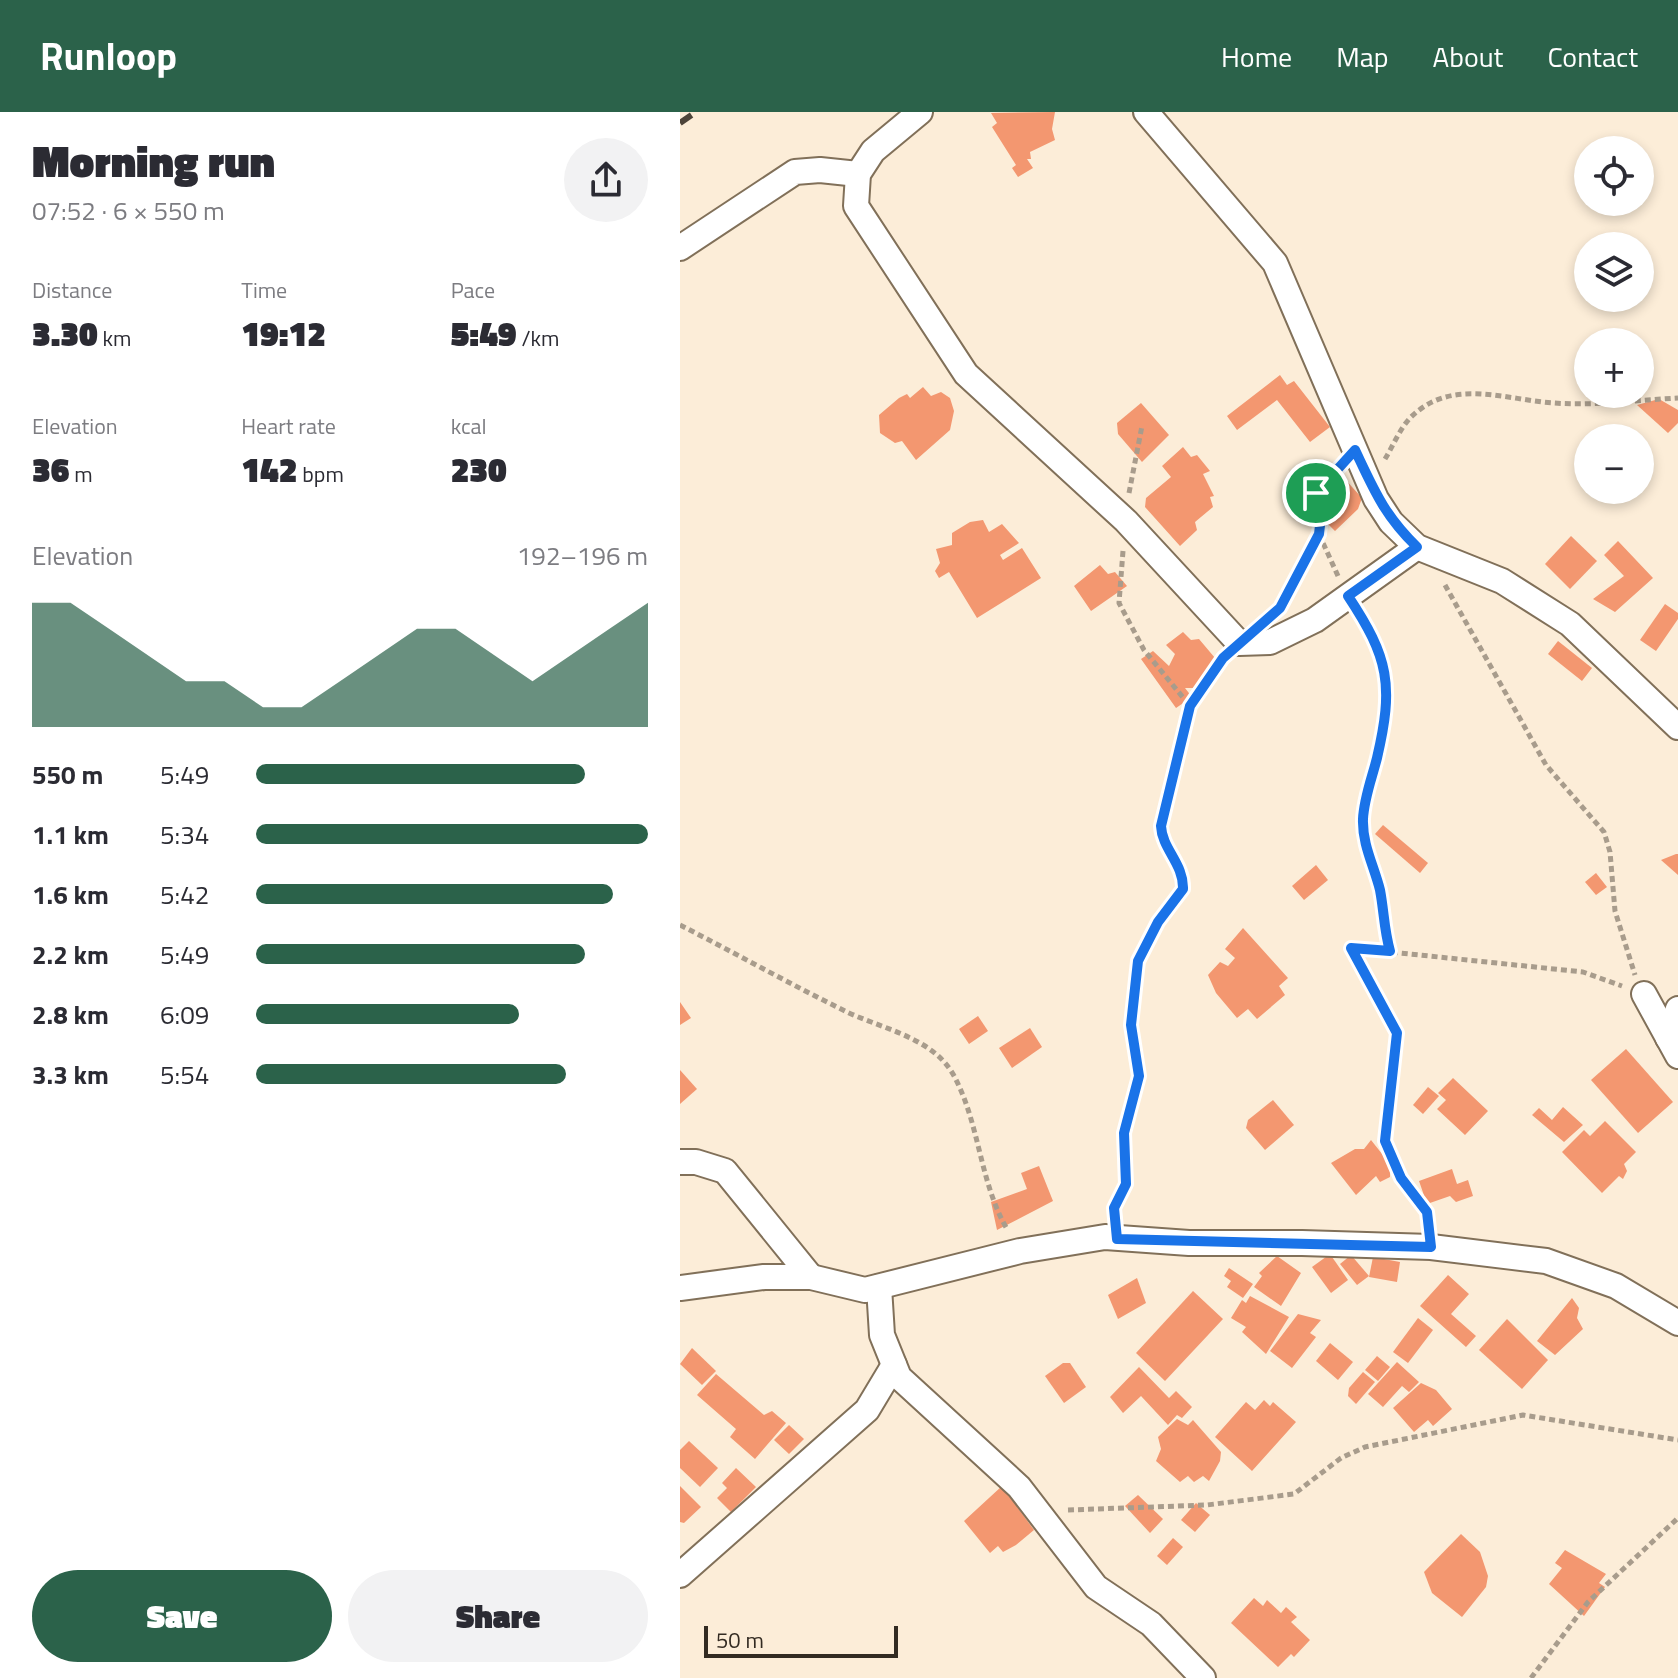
<!DOCTYPE html>
<html lang="en">
<head>
<meta charset="utf-8">
<style>
	body { margin:0; font-family:"Titillium Web",sans-serif; background:#f2f2f3; color:#2b2b33; height:100vh; display:flex; flex-direction:column; font-size:30px; white-space:nowrap }
	* { box-sizing:border-box; margin:0 }
	p { font-size:26px; color:#7c7c81 }
	.icon { flex:none; width:44px; height:44px; fill:none; stroke:currentColor; stroke-width:2; stroke-linecap:round; stroke-linejoin:round }
	.map { position:relative; flex:1; overflow:hidden }
	.sheet { display:flex; flex-direction:column; background:#fff; width:680px }
	.sheet>* { flex:none }
	.fabs { position:absolute; left:894px; top:24px; display:grid; gap:16px }
	.fabs a { display:grid; place-items:center; width:80px; height:80px; border-radius:50%; background:#fff; box-shadow:0 4px 12px #0003; font-size:40px }
	.scale { position:absolute; left:24px; bottom:20px; width:194px; box-sizing:border-box; padding-left:8px; border:4px solid #332b22; border-top:0; font-size:22px; line-height:28px; white-space:nowrap; color:#332b22; -webkit-text-stroke:6px #fcedd8; paint-order:stroke }
	.pin { position:absolute; display:grid; place-items:center; width:68px; height:68px; color:#fff; margin:-34px; border:4px solid #fff; border-radius:50%; box-shadow:0 2px 8px #0007 }
	.round { display:grid; place-items:center; flex:none; width:84px; height:84px; border-radius:42px; background:#f2f2f3 }
	.overview { display:flex; align-items:center; justify-content:space-between; height:136px; padding:0 32px }
	h1 { font-size:44px; font-weight:800; line-height:60px }
	.figures { display:grid; grid-template-columns:repeat(3,1fr); gap:12px; height:136px; padding:8px 32px }
	.figures div { display:grid; align-content:center }
	.figures b { font-size:34px; font-weight:800 }
	.figures small { font-size:22px; font-weight:400 }
	.figures p { font-size:22px }
	.chart { height:224px; padding:16px 32px }
	.chart p { display:flex; justify-content:space-between }
	.chart svg { width:100%; height:144px; margin-top:8px; fill:#2b624a; opacity:.7 }
	.primary-button { display:flex; gap:16px; margin-top:auto; padding:16px 32px }
	.primary-button a { flex:1; height:92px; border-radius:48px; background:#2b624a; color:#fff; font-size:32px; font-weight:800; line-height:92px; text-align:center }
	.primary-button a+a { background:#f2f2f3; color:#2b2b33 }
	ul { padding:0 32px; list-style:none; font-size:26px }
	li { display:grid; grid-template-columns:128px 96px 1fr; align-items:center; height:60px }
	li i { height:20px; border-radius:10px; background:#2b624a }
	header { display:flex; align-items:center; gap:48px; box-sizing:border-box; height:112px; padding:0 40px; background:#2b624a; color:#fff }
	header strong { font-size:38px }
	nav { display:flex; gap:44px; margin-inline-start:auto; font-size:28px }
	main { display:flex; flex:1; min-height:0 }
	.map>svg:first-child { display:block }
	.building { fill:#f39770 }
	.lines { fill:none; stroke-linecap:round; stroke-linejoin:round }
	.minor-casing { stroke:#817059; stroke-width:28 }
	.path { stroke:#a89c8c; stroke-width:5; stroke-dasharray:6 4; stroke-linecap:butt }
	.minor { stroke:#fff; stroke-width:24 }
	.rail { stroke:#4d4439; stroke-width:6; stroke-dasharray:14 14; stroke-linecap:butt }
	.route-casing { stroke:#fff; stroke-width:16 }
	.route { stroke:#1a73e8; stroke-width:10 }
</style>
</head>
<body>
<header>
<strong>Runloop</strong>
<nav><a>Home</a><a>Map</a><a>About</a><a>Contact</a></nav>
</header>
<main>
<section class="sheet">
<div class="overview"><div><h1>Morning run</h1><p>07:52 · 6 × 550 m</p></div><a class="round"><svg class="icon" aria-label="share" viewBox="0 0 24 24"><path d="M12 15V3M7 8l5-5 5 5M5 13v7h14v-7"/></svg></a></div>
<div class="figures">
<div><p>Distance</p><b>3.30<small> km</small></b></div>
<div><p>Time</p><b>19:12</b></div>
<div><p>Pace</p><b>5:49<small> /km</small></b></div>
</div>
<div class="figures">
<div><p>Elevation</p><b>36<small> m</small></b></div>
<div><p>Heart rate</p><b>142<small> bpm</small></b></div>
<div><p>kcal</p><b>230</b></div>
</div>
<div class="chart"><p><span>Elevation</span>192–196 m</p>
<svg viewBox="0 0 160 44" preserveAspectRatio="none"><path d="M0 44V6L10 6L20 14L30 22L40 30L50 30L60 38L70 38L80 30L90 22L100 14L110 14L120 22L130 30L140 22L150 14L160 6V44z"/></svg>
</div>
<ul>
<li><b>550 m</b>5:49<i style="width:84%"></i></li>
<li><b>1.1 km</b>5:34<i style="width:100%"></i></li>
<li><b>1.6 km</b>5:42<i style="width:91%"></i></li>
<li><b>2.2 km</b>5:49<i style="width:84%"></i></li>
<li><b>2.8 km</b>6:09<i style="width:67%"></i></li>
<li><b>3.3 km</b>5:54<i style="width:79%"></i></li>
</ul>
<div class="primary-button"><a>Save</a><a>Share</a></div>
</section>
<div class="map">
<svg width="998" height="1566" viewBox="0 0 998 1566">
	<rect width="100%" height="100%" fill="#fcedd8"/>
	<!-- building -->
	<g class="building">
		<polygon points="375,0 372,17 375,28 350,40 351,47 347,47 353,56 338,65 332,56 336,53 312,15 317,11 311,1"/>
		<polygon points="600,263 607,273 614,269 650,315 630,330 597,288 557,318 547,304"/>
		<polygon points="243,275 251,284 261,280 270,286 274,299 270,318 236,348 222,329 215,331 200,321 199,303 219,286 227,282 230,286"/>
		<polygon points="979,287 998,298 998,311 988,321 957,293"/>
		<polygon points="461,291 489,323 462,350 438,322 437,311"/>
		<polygon points="503,335 511,345 517,343 530,359 523,362 534,384 530,385 533,395 515,410 517,418 500,434 465,395 466,386 491,365 482,354"/>
		<polygon points="663,365 682,386 678,397 655,419 641,405 652,394 643,385"/>
		<polygon points="303,408 309,420 322,412 339,431 320,443 323,448 342,436 361,466 297,506 269,460 259,466 255,459 260,451 256,437 272,433 272,421 290,410"/>
		<polygon points="891,424 917,449 890,477 865,452"/>
		<polygon points="938,429 973,466 935,500 913,487 944,464 924,443"/>
		<polygon points="420,453 428,462 435,460 447,474 411,499 394,474"/>
		<polygon points="985,492 998,501 998,507 976,539 960,528"/>
		<polygon points="503,520 511,528 519,527 535,546 536,556 515,576 505,576 512,585 496,596 461,547 473,539 489,554 495,542 486,533"/>
		<polygon points="878,529 912,556 902,569 868,542"/>
		<polygon points="703,713 748,751 740,761 695,722"/>
		<polygon points="996,742 998,742 998,763 981,748"/>
		<polygon points="636,753 648,768 624,788 612,774"/>
		<polygon points="916,761 927,775 916,783 905,770"/>
		<polygon points="563,816 608,866 599,874 605,883 577,907 568,897 557,906 536,881 528,863 540,850 548,854 555,846 545,837"/>
		<polygon points="0,890 11,906 0,913"/>
		<polygon points="298,904 308,919 289,932 279,917"/>
		<polygon points="350,916 362,935 332,956 319,936"/>
		<polygon points="946,937 993,990 958,1021 911,968"/>
		<polygon points="0,958 17,977 0,992"/>
		<polygon points="773,966 808,999 785,1023 757,997 766,988 758,981"/>
		<polygon points="748,975 759,984 743,1002 733,993"/>
		<polygon points="593,988 614,1013 585,1038 566,1016 568,1008"/>
		<polygon points="883,995 903,1013 884,1030 852,1003 859,996 872,1008"/>
		<polygon points="925,1009 956,1040 944,1052 947,1059 943,1067 939,1064 922,1081 882,1040 904,1018 910,1024"/>
		<polygon points="691,1028 710,1052 710,1065 700,1070 696,1064 676,1083 651,1051 675,1037 684,1037"/>
		<polygon points="359,1054 373,1089 317,1118 311,1090 347,1077 341,1061"/>
		<polygon points="772,1057 777,1072 788,1068 793,1084 776,1090 770,1084 747,1092 739,1069"/>
		<polygon points="650,1142 668,1168 651,1181 632,1155"/>
		<polygon points="671,1143 689,1164 677,1173 660,1152"/>
		<polygon points="597,1144 621,1161 601,1194 574,1175 582,1164 579,1161"/>
		<polygon points="693,1145 720,1150 717,1170 689,1165"/>
		<polygon points="549,1156 573,1172 563,1186 547,1175 551,1169 544,1164"/>
		<polygon points="768,1163 789,1182 771,1202 796,1224 786,1235 740,1194"/>
		<polygon points="457,1166 466,1191 438,1207 428,1183"/>
		<polygon points="513,1179 543,1207 485,1269 456,1241"/>
		<polygon points="570,1184 609,1205 586,1242 562,1220 566,1215 551,1206 562,1188 566,1191"/>
		<polygon points="892,1186 899,1196 897,1206 903,1217 875,1243 857,1229"/>
		<polygon points="618,1202 641,1208 630,1221 636,1225 612,1256 590,1239"/>
		<polygon points="738,1206 753,1218 728,1251 713,1240"/>
		<polygon points="827,1207 868,1248 842,1277 799,1238"/>
		<polygon points="650,1231 673,1250 658,1268 636,1249"/>
		<polygon points="12,1236 36,1259 22,1273 0,1252"/>
		<polygon points="697,1244 710,1255 698,1269 685,1258"/>
		<polygon points="717,1250 739,1270 729,1280 722,1274 703,1295 688,1282"/>
		<polygon points="383,1251 390,1251 406,1275 384,1291 365,1264"/>
		<polygon points="459,1255 489,1286 496,1279 512,1295 502,1306 497,1303 488,1313 461,1284 443,1301 430,1285"/>
		<polygon points="683,1260 695,1270 676,1292 668,1284 669,1276"/>
		<polygon points="36,1262 84,1303 92,1299 106,1311 75,1347 50,1325 56,1317 17,1283"/>
		<polygon points="741,1271 756,1278 772,1297 753,1314 748,1308 734,1320 713,1296"/>
		<polygon points="584,1288 590,1294 593,1290 616,1310 572,1359 535,1325 566,1290 575,1298"/>
		<polygon points="497,1307 508,1313 513,1308 541,1340 540,1349 529,1369 523,1364 514,1370 508,1364 500,1370 476,1349 481,1337 478,1325"/>
		<polygon points="109,1313 124,1327 109,1342 94,1328"/>
		<polygon points="9,1329 38,1356 20,1375 0,1356 0,1338"/>
		<polygon points="56,1356 76,1375 51,1400 37,1386 47,1376 42,1371"/>
		<polygon points="0,1374 21,1395 4,1411 0,1410"/>
		<polygon points="322,1374 354,1418 336,1433 323,1440 318,1434 310,1441 284,1409"/>
		<polygon points="458,1383 483,1407 470,1421 445,1394"/>
		<polygon points="516,1391 530,1403 515,1420 501,1408"/>
		<polygon points="781,1422 800,1440 808,1464 806,1475 782,1505 752,1481 744,1460"/>
		<polygon points="493,1426 503,1435 487,1453 477,1444"/>
		<polygon points="885,1438 926,1462 919,1471 925,1475 904,1504 869,1472 882,1456 875,1451"/>
		<polygon points="574,1486 583,1494 587,1488 601,1501 606,1495 617,1505 611,1510 630,1528 614,1545 611,1542 598,1555 551,1511"/>
	</g>
	<g class="lines">
		<!-- minor casing -->
		<g class="minor-casing">
			<g id="minor">
				<polyline points="240,0 193,39 178,62 176,94 286,262 446,409 559,531 590,530 635,508 737,435"/>
				<polyline points="466,0 595,151 696,387 711,410 737,435 822,469 890,512 998,615"/>
				<polyline points="0,136 115,60 140,58 178,62"/>
				<polyline points="964,882 998,944"/>
				<polyline points="988,926 998,897"/>
				<polyline points="0,1050 16,1050 45,1059 131,1165"/>
				<polyline points="199,1175 202,1223 219,1265 339,1375 416,1475 471,1512 523,1566"/>
				<polyline points="0,1176 84,1165 131,1165 185,1178 340,1139 425,1125 509,1131 622,1131 751,1135 866,1149 936,1174 998,1211"/>
				<polyline points="0,1463 187,1298 214,1253"/>
			</g>
		</g>
		<!-- path -->
		<g class="path">
			<path d="M705,347C713,334 720,316 731,305C772,265 825,288 874,291C915,294 957,288 998,286"/>
			<polyline points="449,381 462,314"/>
			<polyline points="443,439 439,491 464,538 510,594"/>
			<polyline points="658,464 639,422 641,405 636,381 659,356"/>
			<polyline points="765,473 866,653 924,720 930,740 935,799 955,863"/>
			<polyline points="598,498 639,422"/>
			<path d="M681,504C712,553 710,597 695,652C690,670 684,688 683,706C682,732 694,754 699,778C704,799 704,818 710,839"/>
			<path d="M0,813C55,841 108,871 163,898C198,916 251,924 273,962C300,1011 299,1069 327,1117"/>
			<polyline points="671,836 717,921 705,1029 721,1066 747,1100 749,1110"/>
			<polyline points="672,836 903,860 942,874"/>
			<polyline points="434,1101 436,1088 446,1072 444,1021 459,964 451,913 458,849 478,810 503,777 501,761 481,726 482,699 491,674 505,608 520,577 543,547"/>
			<polyline points="388,1398 527,1393 614,1382 661,1346 685,1335 843,1303 998,1328"/>
			<polyline points="851,1566 908,1490 998,1406"/>
		</g>
		<!-- minor -->
		<use href="#minor" class="minor"/>
		<!-- rail -->
		<polyline class="rail" points="0,11 16,0"/>
	</g>
	<g class="lines">
		<!-- route casing -->
		<g class="route-casing">
			<path id="route" d="M675,338C694,378 704,403 737,435L668,484C709,546 714,573 697,646C692,666 684,686 683,707C682,732 694,754 700,778C704,799 704,818 710,839L671,836L717,921L705,1029L721,1066L747,1100L751,1135L437,1127L434,1096L446,1072L444,1021L459,964L451,913L458,849L478,810L503,777C504,752 482,737 481,714L510,594L543,546L600,496L639,422L641,405L636,381Z"/>
		</g>
		<!-- route -->
		<use href="#route" class="route"/>
	</g>
</svg>
<div class="fabs">
<a><svg class="icon" aria-label="locate" viewBox="0 0 24 24"><circle cx="12" cy="12" r="6"/><path d="M12 2v4M12 18v4M2 12h4M18 12h4"/></svg></a>
<a><svg class="icon" aria-label="layers" viewBox="0 0 24 24"><path d="M12 4l9 5-9 5-9-5zM3 14l9 5 9-5"/></svg></a>
<a>+</a>
<a>−</a>
</div>
<div class="scale">50 m</div>
<div class="pin" style="left:636px;top:381px;background:#1e9e55"><svg class="icon" aria-label="arrive" viewBox="0 0 24 24"><path d="M6 21V4h12l-3 4 3 4H6"/></svg></div>
</div>
</main>
</body>
</html>
